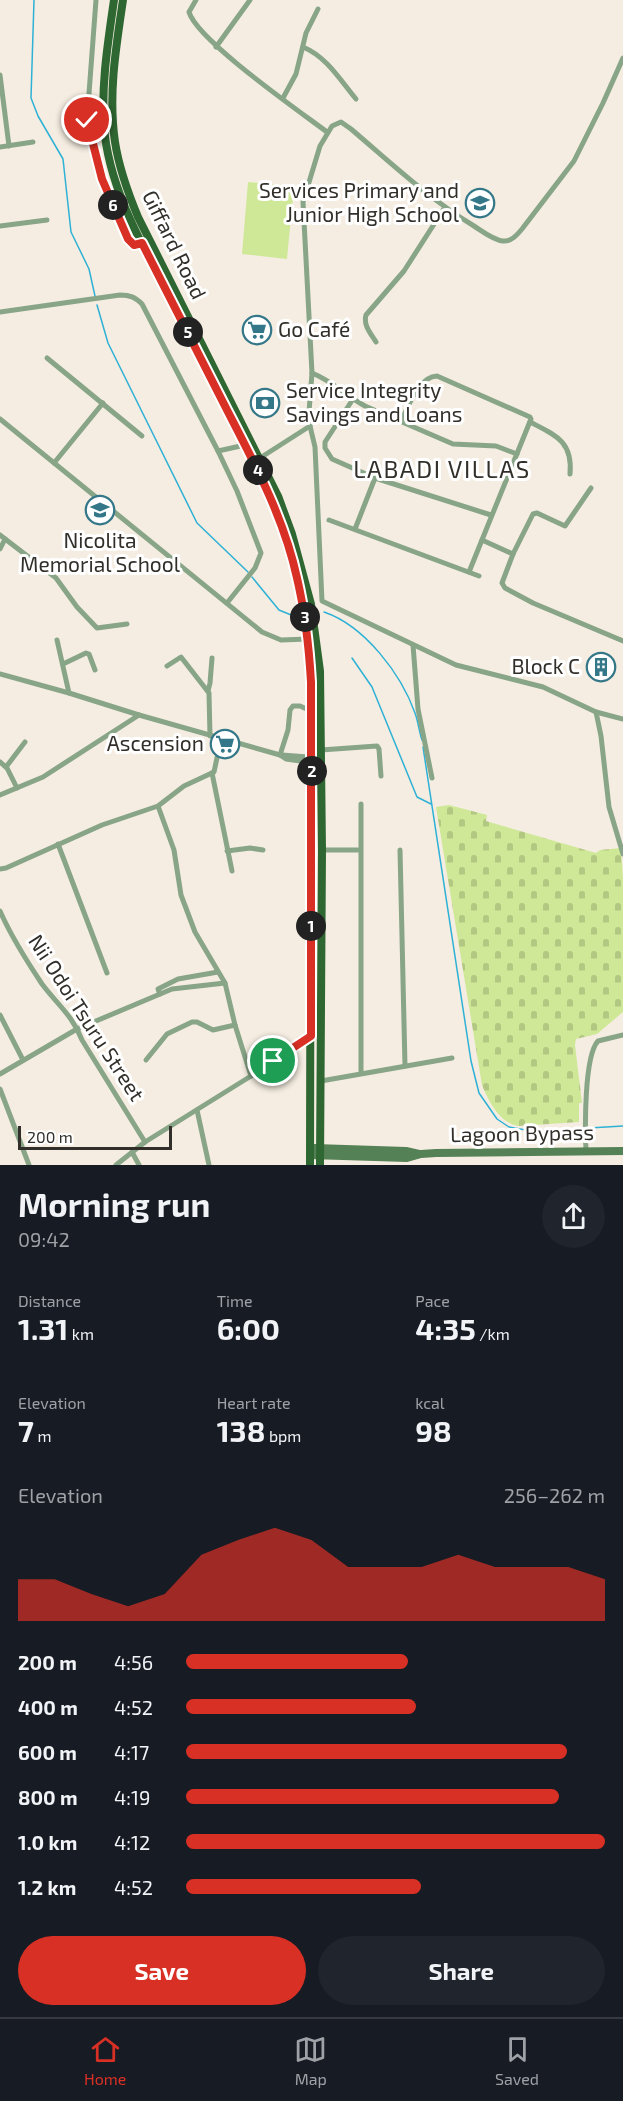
<!DOCTYPE html>
<html lang="en">
<head>
<meta charset="utf-8">
<style>
	body { margin:0; font-family:"Exo 2",sans-serif; background:#20242c; color:#f1f3f6; height:100vh; display:flex; flex-direction:column; font-size:22px; white-space:nowrap }
	* { box-sizing:border-box; margin:0 }
	p { font-size:20px; color:#9ea1a6 }
	.icon { flex:none; width:33px; height:33px; fill:none; stroke:currentColor; stroke-width:2; stroke-linecap:round; stroke-linejoin:round }
	.map { position:relative; height:1165px; overflow:hidden }
	.panel { display:flex; flex-direction:column; background:#171b24; flex:1 }
	.panel>* { flex:none }
	.scale { position:absolute; left:18px; bottom:15px; width:154px; box-sizing:border-box; padding-left:6px; border:3px solid #322f2a; border-top:0; font-size:16px; line-height:21px; white-space:nowrap; color:#322f2a; -webkit-text-stroke:4px #fff; paint-order:stroke }
	.pin { position:absolute; display:grid; place-items:center; width:51px; height:51px; color:#fff; margin:-26px; border:3px solid #fff; border-radius:50%; box-shadow:0 2px 6px #0007 }
	.km { position:absolute; width:30px; height:30px; margin:-15px; border-radius:50%; background:#222; color:#fff; font-size:16px; line-height:30px; text-align:center }
	.round { display:grid; place-items:center; flex:none; width:63px; height:63px; border-radius:32px; background:#20242c }
	.head { display:flex; align-items:center; justify-content:space-between; height:102px; padding:0 18px }
	h1 { font-size:33px; font-weight:700; line-height:45px }
	.figures { display:grid; grid-template-columns:repeat(3,1fr); gap:9px; height:102px; padding:6px 18px }
	.figures div { display:grid; align-content:center }
	.figures b { font-size:30px; font-weight:700 }
	.figures small { font-size:16px; font-weight:400 }
	.figures p { font-size:16px }
	.chart { height:168px; padding:12px 18px }
	.chart p { display:flex; justify-content:space-between }
	.chart svg { width:100%; height:108px; margin-top:6px; fill:#d93025; opacity:.7 }
	.primary-button { display:flex; gap:12px; margin-top:auto; padding:12px 18px }
	.primary-button a { flex:1; height:69px; border-radius:36px; background:#d93025; color:#fff; font-size:24px; font-weight:700; line-height:69px; text-align:center }
	.primary-button a+a { background:#20242c; color:#f1f3f6 }
	ul { padding:0 18px; list-style:none; font-size:20px }
	li { display:grid; grid-template-columns:96px 72px 1fr; align-items:center; height:45px }
	li i { height:15px; border-radius:8px; background:#d93025 }
	.menu { display:flex; justify-content:space-around; align-items:center; height:84px; border-top:2px solid #363941; background:#171b24; font-size:16px; color:#9ea1a6 }
	.menu a { display:grid; justify-items:center; gap:3px }
	.menu .selected { color:#d93025 }
	.map>svg:first-child { display:block }
	.green { fill:#cfe897 }
	.cemetery { fill:url(#cemetery-stones) }
	.lines { fill:none; stroke-linecap:round; stroke-linejoin:round }
	.stream { stroke:#2eb1d6; stroke-width:1.5 }
	.street { stroke:#88a588; stroke-width:5 }
	.secondary { stroke:#558156; stroke-width:8 }
	.primary { stroke:#2f6732; stroke-width:8 }
	.route-casing { stroke:#fff; stroke-width:12 }
	.route { stroke:#d93025; stroke-width:8 }
	.labels { text-anchor:middle; stroke-width:6; stroke-linejoin:round; paint-order:stroke }
	.poi-label { font-size:21px; fill:#322f2a; stroke:#fff; text-anchor:end }
	.street-label { font-size:21px; fill:#322f2a; stroke:#fff }
	.quarter-label { font-size:24px; letter-spacing:1.5px; fill:#322f2a; stroke:#fff }
</style>
</head>
<body>
<div class="map">
<svg width="623" height="1165" viewBox="0 0 623 1165">
	<defs>
		<pattern id="cemetery-stones" width="16" height="16" patternUnits="userSpaceOnUse" patternTransform="scale(1.5)"><rect width="16" height="16" fill="#cfe897"/><path d="M2 7V4a2 2 0 0 1 4 0v3zM10 15v-3a2 2 0 0 1 4 0v3z" fill="#b2c782"/></pattern>
	</defs>
	<rect width="100%" height="100%" fill="#f5ede1"/>
	<!-- green -->
	<polygon class="green" points="248,182 294,186 287,259 242,254"/>
	<!-- cemetery -->
	<path class="cemetery" d="M449,805L487,815L486,821L596,853L600,850L621,848L623,878V1012L597,1034L576,1039L575,1045L582,1103H579V1122L519,1126C499,1123 489,1102 482,1085L436,807Z"/>
	<g class="lines">
		<!-- stream -->
		<g class="stream">
			<polyline points="34,0 31,98 38,116 63,159 71,232 89,269 95,296"/>
			<polyline points="97,305 108,343 197,523 248,572"/>
			<polyline points="252,577 279,610 296,617"/>
			<path d="M324,612C365,626 401,674 415,713C418,721 419,731 422,740"/>
			<polyline points="352,658 372,687 417,797 431,804"/>
			<polyline points="423,747 471,1061 479,1093 497,1119 509,1127 537,1132 584,1129"/>
			<polyline points="589,1128 623,1126"/>
		</g>
		<!-- street -->
		<g class="street">
			<polyline points="96,0 87,120 102,179 128,239 133,245 142,243"/>
			<path d="M196,0L189,12C197,40 299,111 327,132"/>
			<polyline points="216,47 250,0"/>
			<path d="M303,47C327,57 340,80 356,99"/>
			<polyline points="0,75 9,146"/>
			<polyline points="283,98 296,74 306,33 318,9"/>
			<polyline points="0,147 33,142"/>
			<polyline points="0,226 47,220"/>
			<path d="M0,312L120,295C130,295 135,297 142,304L218,451L237,491L261,553L255,568L227,603"/>
			<path d="M376,342C371,334 363,325 366,315L404,271L445,207"/>
			<polyline points="47,358 142,436"/>
			<path d="M312,373C334,382 345,395 365,406L453,444L496,446L517,454"/>
			<polyline points="353,399 325,442 325,448 332,459 375,478 491,515"/>
			<polyline points="0,419 262,632 281,640 308,639"/>
			<path d="M401,421C409,406 418,377 437,376L530,417L531,419L469,572"/>
			<path d="M530,422C555,435 573,441 570,474"/>
			<polyline points="310,426 315,447 322,601 456,665 543,687 596,712 623,719"/>
			<polyline points="218,451 245,445"/>
			<path d="M260,458L310,426L309,412L312,373L303,202L320,146L332,126L341,122L351,129C391,163 429,199 474,226C482,231 493,240 503,241C511,242 517,235 522,229L574,161L603,103L623,58"/>
			<polyline points="54,463 103,403"/>
			<polyline points="329,520 479,576"/>
			<polyline points="355,529 375,478"/>
			<polyline points="0,535 56,578 77,607 97,628 127,624"/>
			<polyline points="482,540 513,554 502,583 505,588 533,603 623,641"/>
			<polyline points="0,549 5,539"/>
			<polyline points="513,554 533,514 537,513 565,526 591,488"/>
			<polyline points="57,640 69,693"/>
			<polyline points="413,645 418,709 432,778"/>
			<polyline points="63,664 86,653 89,654 95,670"/>
			<polyline points="167,666 181,657 209,693 210,736"/>
			<polyline points="0,674 69,693 139,715"/>
			<polyline points="208,691 210,683 212,658"/>
			<polyline points="596,712 601,736 609,807 623,854"/>
			<polyline points="321,750 377,746 379,749 381,776"/>
			<polyline points="280,755 288,730 290,710 293,706 300,706 311,711"/>
			<polyline points="282,755 321,758"/>
			<polyline points="0,762 7,768 17,788"/>
			<polyline points="6,767 25,742"/>
			<polyline points="212,773 232,871"/>
			<polyline points="0,795 43,777 139,715 280,755 286,759 321,764"/>
			<polyline points="361,804 361,1073"/>
			<polyline points="158,806 174,850 181,895 195,932 225,983 235,1025 251,1076"/>
			<polyline points="58,844 107,973"/>
			<polyline points="322,850 360,850"/>
			<polyline points="400,850 405,1066"/>
			<polyline points="227,851 250,848 263,850"/>
			<polyline points="0,869 6,868 102,825 158,806 184,786 214,772 221,739"/>
			<path d="M0,911C10,934 28,963 42,984C57,1004 73,1016 82,1040L145,1142"/>
			<polyline points="160,994 158,989 178,979 218,972"/>
			<polyline points="0,1015 23,1060"/>
			<polyline points="146,1060 167,1034 192,1022 197,1022 213,1030 235,1025"/>
			<polyline points="0,1074 77,1029 172,989 225,983"/>
			<polyline points="321,1081 452,1058"/>
			<polyline points="0,1089 29,1165"/>
			<polyline points="197,1110 209,1165"/>
			<path d="M586,1151C585,1129 584,1056 598,1041L623,1035"/>
			<polyline points="132,1152 139,1165"/>
			<polyline points="116,1165 145,1142 251,1076 311,1036"/>
		</g>
		<!-- secondary -->
		<g class="secondary">
			<polyline points="315,1148 406,1151 419,1154"/>
			<polyline points="310,1155 407,1158 421,1154 436,1153 623,1151"/>
		</g>
		<!-- primary -->
		<g class="primary">
			<path d="M114,0C108,42 101,84 104,127C109,189 143,246 171,300C204,365 239,429 269,496C295,561 306,612 311,682L310,1165"/>
			<path d="M123,0C116,47 108,95 115,142C119,168 128,193 138,217L278,496L292,534L311,604L320,671L322,850L320,1165"/>
		</g>
	</g>
	<g class="lines">
		<!-- route casing -->
		<g class="route-casing">
			<path id="route" d="M87,120L102,179L128,239L134,245L142,243C170,299 199,354 227,410C255,464 284,518 297,578C305,612 309,647 311,682V1036L273,1061"/>
		</g>
		<!-- route -->
		<use href="#route" class="route"/>
	</g>
	<!-- icons -->
	<defs>
		<g id="school-ring" transform="scale(1.5)"><circle r="9.5" fill="#fff" stroke="#347788" stroke-width="1.5"/><path d="M0-5L7-2L0 1L-7-2ZM-4 1L0 2.5L4 1V4Q0 6-4 4Z" fill="#347788"/></g>
		<g id="supermarket-ring" transform="scale(1.5)"><circle r="9.5" fill="#fff" stroke="#347788" stroke-width="1.5"/><path d="M-6-5.5h2.5l.6 2H6L4.5 2H-2.5L-4.4-4H-6ZM-1.5 3.2a1.3 1.3 0 1 0 .1 0ZM3 3.2a1.3 1.3 0 1 0 .1 0Z" fill="#347788"/></g>
		<g id="bank-ring" transform="scale(1.5)"><circle r="9.5" fill="#fff" stroke="#347788" stroke-width="1.5"/><path d="M-6-4H6V4H-6ZM0-2.3a2.3 2.3 0 1 0 0 4.6a2.3 2.3 0 1 0 0-4.6Z" fill="#347788"/></g>
		<g id="building-ring" transform="scale(1.5)"><circle r="9.5" fill="#fff" stroke="#347788" stroke-width="1.5"/><path d="M-4-6H4V6H1V3H-1V6H-4ZM-2.5-4.3h1.7v1.8h-1.7ZM.8-4.3h1.7v1.8H.8ZM-2.5-1h1.7V.8h-1.7ZM.8-1h1.7V.8H.8Z" fill="#347788"/></g>
	</defs>
	<g fill-rule="evenodd">
		<use href="#school-ring" x="480" y="203"/>
		<use href="#supermarket-ring" x="257" y="330"/>
		<use href="#bank-ring" x="265" y="403"/>
		<use href="#school-ring" x="100" y="510"/>
		<use href="#building-ring" x="601" y="667"/>
		<use href="#supermarket-ring" x="225" y="744"/>
	</g>
	<g class="labels">
		<!-- poi labels -->
		<g class="poi-label">
			<text x="459" y="198">Services Primary and<tspan x="459" dy="24">Junior High School</tspan></text>
			<text x="278" y="337" text-anchor="start">Go Café</text>
			<text x="286" y="398" text-anchor="start">Service Integrity<tspan x="286" dy="24">Savings and Loans</tspan></text>
			<text x="100" y="548" text-anchor="middle">Nicolita<tspan x="100" dy="24">Memorial School</tspan></text>
			<text x="580" y="674">Block C</text>
			<text x="204" y="751">Ascension</text>
		</g>
		<!-- street labels -->
		<g class="street-label">
			<text transform="translate(174 245) rotate(64)" y="7">Giffard Road</text>
			<text transform="translate(86 1018) rotate(57)" y="7">Nii Odoi Tsuru Street</text>
			<text transform="translate(522 1134) rotate(-1)" y="7">Lagoon Bypass</text>
		</g>
		<!-- quarter labels -->
		<g class="quarter-label">
			<text x="442" y="478">LABADI VILLAS</text>
		</g>
	</g>
</svg>
<div class="scale">200 m</div>
<div class="pin" style="left:273px;top:1061px;background:#1e9e55"><svg class="icon" aria-label="arrive" viewBox="0 0 24 24"><path d="M6 21V4h12l-3 4 3 4H6"/></svg></div>
<div class="pin" style="left:87px;top:120px;background:#d93025"><svg class="icon" aria-label="check" viewBox="0 0 24 24"><path d="M5 12l5 5 9-10"/></svg></div>
<b class="km" style="left:311px;top:926px">1</b>
<b class="km" style="left:312px;top:771px">2</b>
<b class="km" style="left:305px;top:617px">3</b>
<b class="km" style="left:258px;top:470px">4</b>
<b class="km" style="left:188px;top:332px">5</b>
<b class="km" style="left:113px;top:205px">6</b>
</div>
<section class="panel">
<div class="head"><div><h1>Morning run</h1><p>09:42</p></div><a class="round"><svg class="icon" aria-label="share" viewBox="0 0 24 24"><path d="M12 15V3M7 8l5-5 5 5M5 13v7h14v-7"/></svg></a></div>
<div class="figures">
<div><p>Distance</p><b>1.31<small> km</small></b></div>
<div><p>Time</p><b>6:00</b></div>
<div><p>Pace</p><b>4:35<small> /km</small></b></div>
</div>
<div class="figures">
<div><p>Elevation</p><b>7<small> m</small></b></div>
<div><p>Heart rate</p><b>138<small> bpm</small></b></div>
<div><p>kcal</p><b>98</b></div>
</div>
<div class="chart"><p><span>Elevation</span>256–262 m</p>
<svg viewBox="0 0 160 44" preserveAspectRatio="none"><path d="M0 44V27L10 27L20 33L30 38L40 33L50 17L60 11L70 6L80 11L90 22L100 22L110 22L120 17L130 22L140 22L150 22L160 27V44z"/></svg>
</div>
<ul>
<li><b>200 m</b>4:56<i style="width:53%"></i></li>
<li><b>400 m</b>4:52<i style="width:55%"></i></li>
<li><b>600 m</b>4:17<i style="width:91%"></i></li>
<li><b>800 m</b>4:19<i style="width:89%"></i></li>
<li><b>1.0 km</b>4:12<i style="width:100%"></i></li>
<li><b>1.2 km</b>4:52<i style="width:56%"></i></li>
</ul>
<div class="primary-button"><a>Save</a><a>Share</a></div>
</section>
<nav class="menu">
<a class="selected"><svg class="icon" aria-label="home" viewBox="0 0 24 24"><path d="M3 11l9-7 9 7M6 9v11h12V9"/></svg>Home</a>
<a><svg class="icon" aria-label="map" viewBox="0 0 24 24"><path d="M3 6l6-2 6 2 6-2v14l-6 2-6-2-6 2zM9 4v14M15 6v14"/></svg>Map</a>
<a><svg class="icon" aria-label="saved" viewBox="0 0 24 24"><path d="M7 4h10v16l-5-4-5 4z"/></svg>Saved</a>
</nav>
</body>
</html>
